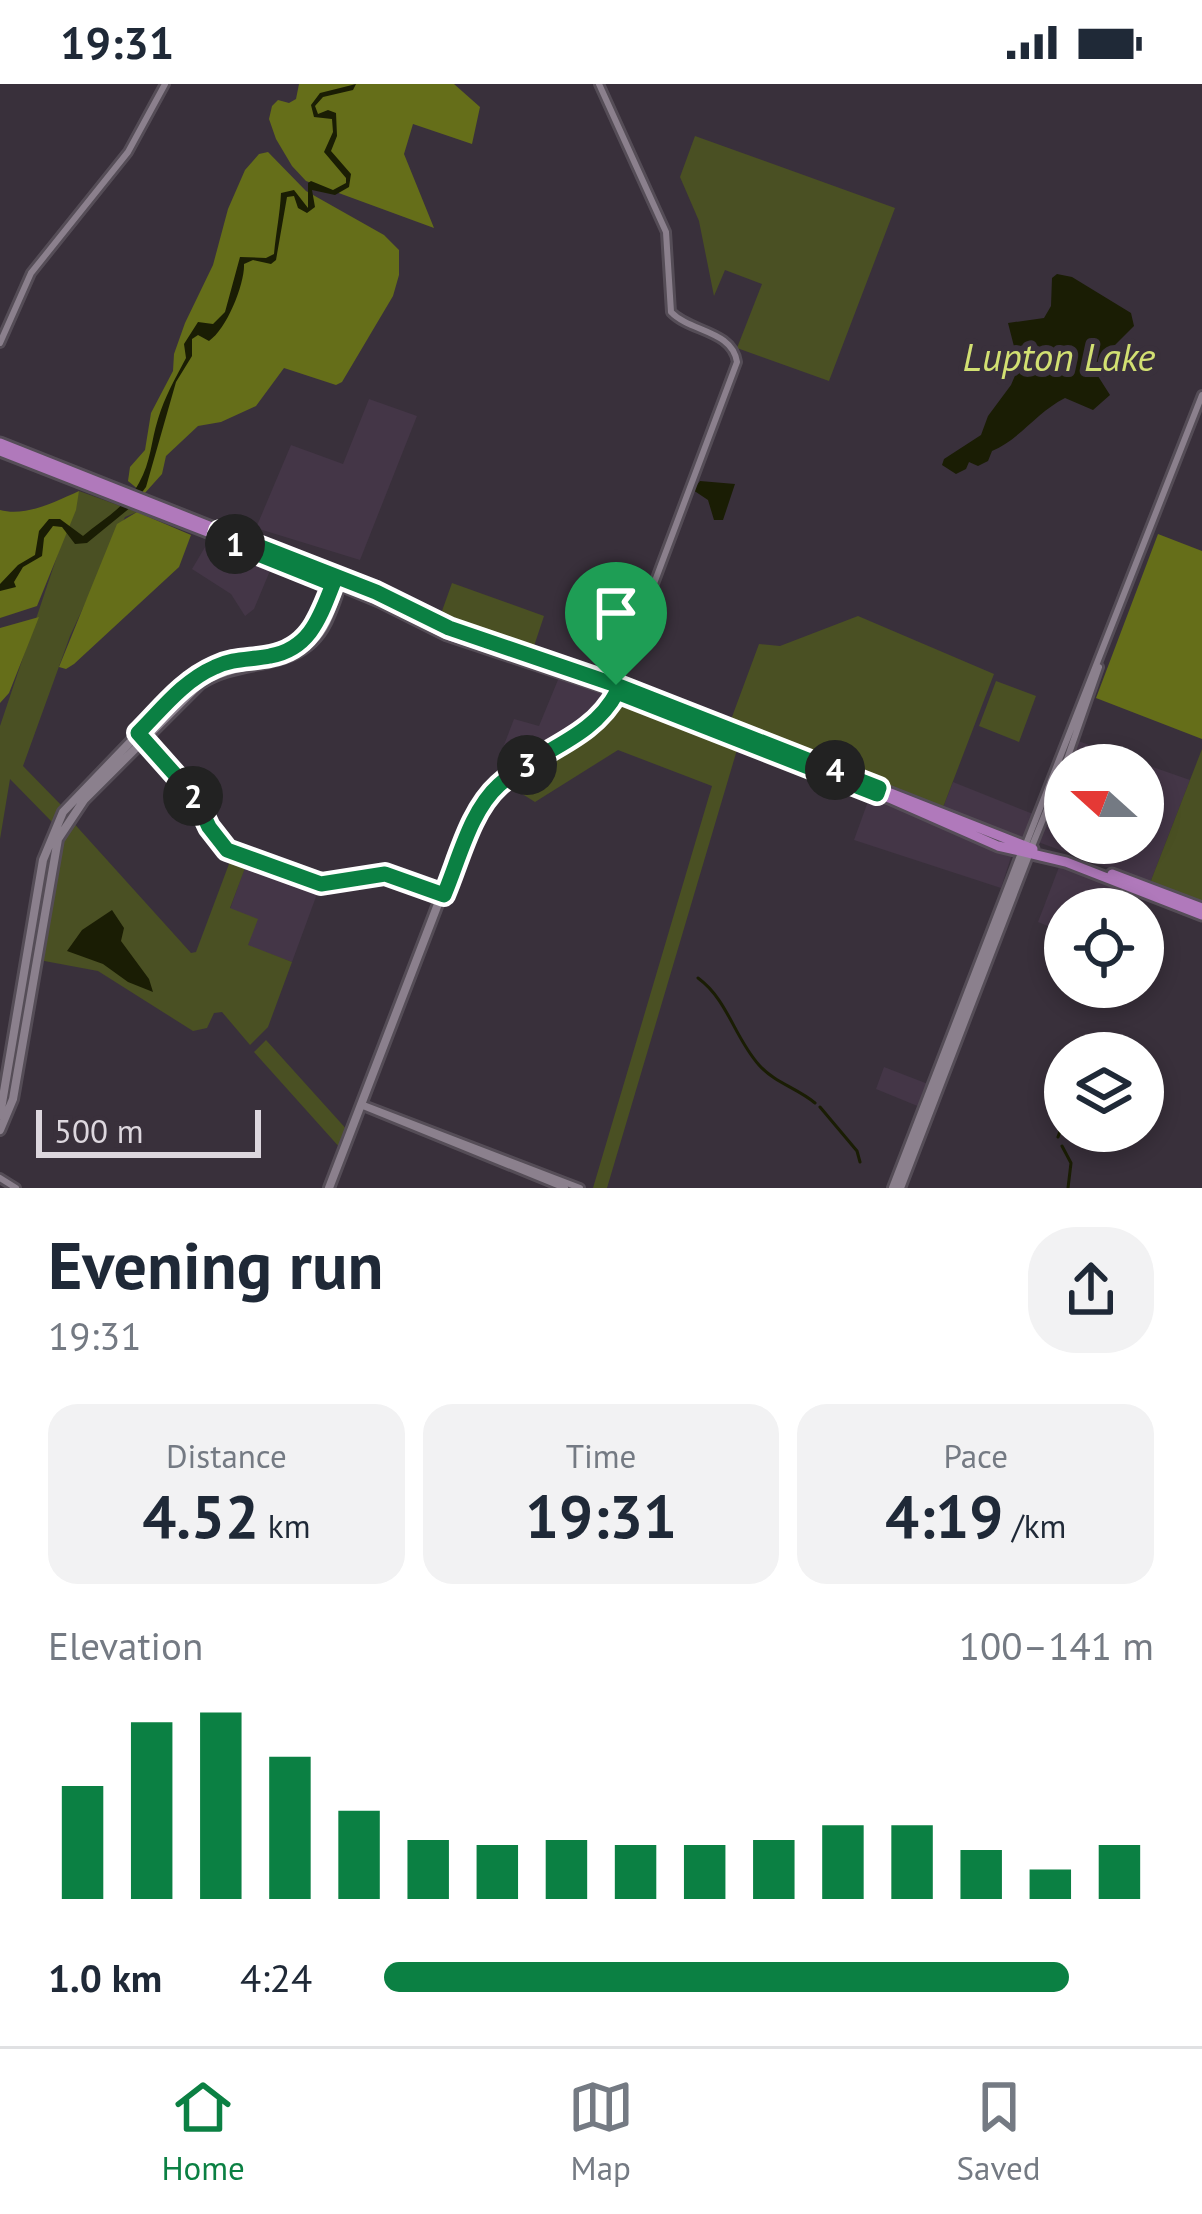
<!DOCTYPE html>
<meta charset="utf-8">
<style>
:root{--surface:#fff;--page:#f2f2f3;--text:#1f2937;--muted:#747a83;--line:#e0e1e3;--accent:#0b8043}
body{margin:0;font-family:"PT Sans",sans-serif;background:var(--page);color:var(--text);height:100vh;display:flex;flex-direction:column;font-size:45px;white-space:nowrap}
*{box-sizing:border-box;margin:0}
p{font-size:39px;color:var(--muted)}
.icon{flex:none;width:66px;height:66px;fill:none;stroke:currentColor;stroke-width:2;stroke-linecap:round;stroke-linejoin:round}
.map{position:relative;height:1104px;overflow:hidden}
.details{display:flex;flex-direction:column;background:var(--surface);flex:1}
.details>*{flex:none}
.needle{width:78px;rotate:291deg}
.buttons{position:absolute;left:1044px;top:660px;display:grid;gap:24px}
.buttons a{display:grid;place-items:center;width:120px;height:120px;border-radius:50%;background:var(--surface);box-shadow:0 6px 18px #0003;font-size:60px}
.scale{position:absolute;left:36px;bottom:30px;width:225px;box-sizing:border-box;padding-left:12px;border:6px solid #ddd7de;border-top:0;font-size:33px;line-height:42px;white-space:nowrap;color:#ddd7de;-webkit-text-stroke:9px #39303b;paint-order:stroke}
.pin{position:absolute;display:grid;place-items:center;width:102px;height:102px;color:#fff;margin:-123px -51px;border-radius:50% 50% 50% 0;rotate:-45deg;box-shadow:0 0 12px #0007}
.pin .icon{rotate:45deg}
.km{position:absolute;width:60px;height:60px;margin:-30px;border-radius:50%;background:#222;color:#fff;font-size:33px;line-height:60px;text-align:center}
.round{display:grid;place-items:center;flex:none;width:126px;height:126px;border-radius:48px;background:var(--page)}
.head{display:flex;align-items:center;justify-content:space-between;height:204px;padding:0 48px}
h1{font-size:66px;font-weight:700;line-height:90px}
.stats{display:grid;grid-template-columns:repeat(3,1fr);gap:18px;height:204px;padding:12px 48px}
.stats div{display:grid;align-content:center;border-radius:30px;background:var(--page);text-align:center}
.stats b{font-size:60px;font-weight:700}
.stats small{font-size:33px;font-weight:400}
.stats p{font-size:33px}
.chart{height:336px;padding:24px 48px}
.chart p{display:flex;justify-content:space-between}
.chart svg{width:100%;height:216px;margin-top:12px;stroke:var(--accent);stroke-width:6}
ul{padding:0 48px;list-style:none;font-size:39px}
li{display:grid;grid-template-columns:192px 144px 1fr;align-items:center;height:90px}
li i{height:30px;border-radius:15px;background:var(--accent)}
.status{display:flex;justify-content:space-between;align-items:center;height:84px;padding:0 60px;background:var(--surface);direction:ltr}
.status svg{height:33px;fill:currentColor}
.tabs{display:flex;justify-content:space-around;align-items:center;height:168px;border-top:3px solid var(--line);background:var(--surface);font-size:33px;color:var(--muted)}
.tabs a{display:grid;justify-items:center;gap:6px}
.tabs .active{color:var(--accent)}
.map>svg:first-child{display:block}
.built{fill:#443647}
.green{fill:#4a5023}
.forest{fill:#656e19}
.water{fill:#1a1d04}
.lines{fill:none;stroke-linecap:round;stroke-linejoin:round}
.stream{stroke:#1a1d04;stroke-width:3}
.tertiary-casing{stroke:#554d57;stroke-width:12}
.secondary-casing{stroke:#554d57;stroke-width:14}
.primary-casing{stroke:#554d57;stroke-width:15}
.tertiary{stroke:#8b808d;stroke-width:6}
.secondary{stroke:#8b808d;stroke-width:8}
.primary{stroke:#b079bb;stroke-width:9}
.route-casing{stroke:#fff;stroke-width:24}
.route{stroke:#0b8043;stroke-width:15}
.labels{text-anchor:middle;stroke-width:12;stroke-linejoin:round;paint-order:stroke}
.water-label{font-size:39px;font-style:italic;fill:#d2e072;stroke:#39303b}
</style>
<div class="status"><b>19:31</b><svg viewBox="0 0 49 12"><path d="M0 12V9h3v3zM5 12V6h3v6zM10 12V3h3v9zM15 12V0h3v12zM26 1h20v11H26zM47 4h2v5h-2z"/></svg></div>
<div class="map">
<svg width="1202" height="1104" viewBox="0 0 1202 1104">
<rect width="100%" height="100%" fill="#39303b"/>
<path class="built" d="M369 315 417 332 360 476 256 444 291 361 343 380Z
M211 453 224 458 223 463 272 482 254 525 245 532 231 510 192 485Z
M560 591 605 608 603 615 578 641 526 671 504 661 514 635 539 642Z
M1078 657 1190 696 1150 799 1038 758 1065 690V759H1143V681H1069Z
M953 698 1033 730 1022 759 942 726Z
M871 709 1012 770 1001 804 854 756Z
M245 783 317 810 292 878 248 862 230 825Z
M1059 783 1116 804 1108 825H1065V849L1038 838Z
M884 983 928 1000 920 1023 876 1005Z"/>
<path class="green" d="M695 52 895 124 829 297 737 264 762 200 725 186 714 212 699 137 680 93Z
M79 407 137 428 125 433 70 552 23 682 62 722 53 739 10 695 0 755V642Z
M452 499 544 532 533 565 467 545 442 527Z
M858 532 994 590 942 726 729 641 759 560 780 562Z
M996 597 1036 612 1019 658 979 642Z
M620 612 739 659 607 1104H593L712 702 618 666 535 718 505 699 598 639Z
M1202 665V820L1150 799Z
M70 735 191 869 196 868 232 772 319 804 317 810 245 784 230 824 258 835 248 861 292 878 268 943 250 961 222 928 214 929 207 944 193 947 98 887 39 876 56 763Z
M266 956 349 1048 341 1065 254 968Z"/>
<path class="forest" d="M299 0H454L480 23 472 60 413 40 404 70 434 144 306 97 292 82 276 55 269 35 272 22 278 16 289 19 296 15Z
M268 68 306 107 384 151 399 166V191L393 212 342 298 336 301 284 284 256 322 221 338 198 342 166 372 162 390 144 410 128 397 130 383 145 366 151 329 173 287 174 270 185 239 213 181 228 125 245 86 259 70Z
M79 407 76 426 37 522 0 534V426C25 433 55 418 79 407Z
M137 428 191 451 179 483 74 580 66 585 59 583 117 440Z
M1158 450 1202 467V655L1096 614Z
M39 533 9 609 0 619V544Z"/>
<path class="water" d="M356 0 353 6 323 13 315 22 318 30 328 26 336 29 337 52 331 67 351 90 349 103 335 111 312 106 315 123 307 129 298 124 294 112 287 113 276 176 271 180 253 176 244 180C245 199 227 245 209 257L198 251 192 255V272L176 298 146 403 131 423 87 459 75 460 62 443 53 442 44 454 42 472 23 483 14 498 16 503 0 507V500L18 481 35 471 39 447 49 435H60L83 452C103 435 126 423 139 399 151 378 151 357 158 335 165 312 175 295 186 274L184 260 198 238 213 240 225 228 240 173 266 174 274 170C276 148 280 130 281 109L294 106 308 124V99L311 97 333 106 346 99V94L324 68 333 48 332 35 314 33 311 21 320 9Z
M1057 190 1072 193 1131 229 1134 242 1110 266 1096 289 1110 311 1093 326 1065 314C1037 328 1019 356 992 367L988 377 978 382 969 378 966 385 956 390 942 381 944 375 981 351 988 332 1011 301 1019 282 1008 239 1044 234 1051 222 1052 194Z
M700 397 735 400 723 436H714L708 416 693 406Z
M112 826 124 844 121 857 149 895 153 908 128 898 103 880 67 867 82 846Z"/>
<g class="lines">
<path class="stream" d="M698 894C728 916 734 953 759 981 775 999 797 1004 815 1019
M820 1023 857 1067 860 1078
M1058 1053 1065 1033
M1062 1062 1071 1079 1068 1104"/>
<g class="tertiary-casing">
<path id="tertiary" d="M599 0 666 148 671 228C690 248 732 246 737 278L616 601
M0 259 31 189 128 68 165 0
M138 649 195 713 209 743 228 766 321 800 385 790 441 810
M1065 681 1099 583
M1026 760 1202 311
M1030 767 1065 681
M361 1020 580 1104
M363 1022 565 1104
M0 1094 16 1104"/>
</g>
<g class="secondary-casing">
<path id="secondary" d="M541 673 584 646
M0 1031 43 776 63 728 187 599 223 579 273 572 304 556 318 537 337 495
M0 1046 13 1015 58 755 84 716 200 600C245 570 305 592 329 532 334 519 340 508 338 496
M329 1104 476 721C510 669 586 662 613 606
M893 1104 1022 769
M900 1104 1028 771"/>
</g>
<g class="primary-casing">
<path id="primary" d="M0 359 285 472
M0 367 297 483 379 517 447 551 607 604 889 714 998 762 1066 778 1202 831
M306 480 395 516 449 544 564 582
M608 598 1033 765
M1112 790 1202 824"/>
</g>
<use href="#tertiary" class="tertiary"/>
<use href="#secondary" class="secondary"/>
<use href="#primary" class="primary"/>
</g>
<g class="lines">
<g class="route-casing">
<path id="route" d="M220 447 376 508 449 544 616 601 879 704 877 710 617 608C592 656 537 666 499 701 470 727 459 776 444 811L385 790 321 800 227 766 209 743 195 713 138 649C162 625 183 597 215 583 233 574 251 576 270 572 310 565 320 533 333 500L218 454Z"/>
</g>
<use href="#route" class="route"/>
</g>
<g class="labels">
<g class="water-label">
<text x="1059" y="287">Lupton Lake</text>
</g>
</g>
</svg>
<div class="buttons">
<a><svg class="needle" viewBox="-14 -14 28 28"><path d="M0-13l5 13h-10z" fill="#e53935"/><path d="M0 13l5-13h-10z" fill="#747a83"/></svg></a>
<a><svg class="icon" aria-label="locate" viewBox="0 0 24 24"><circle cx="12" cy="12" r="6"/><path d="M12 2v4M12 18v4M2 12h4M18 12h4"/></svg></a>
<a><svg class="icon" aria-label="layers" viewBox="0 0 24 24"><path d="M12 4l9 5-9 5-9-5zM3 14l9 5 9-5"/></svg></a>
</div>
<div class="scale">500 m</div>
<div class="pin" style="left:616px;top:601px;background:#1e9e55"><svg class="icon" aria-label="arrive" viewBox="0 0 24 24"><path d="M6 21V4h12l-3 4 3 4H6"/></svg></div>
<b class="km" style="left:235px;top:460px">1</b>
<b class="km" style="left:193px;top:712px">2</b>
<b class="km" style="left:527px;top:681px">3</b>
<b class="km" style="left:835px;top:686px">4</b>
</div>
<section class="details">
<div class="head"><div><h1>Evening run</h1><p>19:31</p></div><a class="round"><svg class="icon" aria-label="share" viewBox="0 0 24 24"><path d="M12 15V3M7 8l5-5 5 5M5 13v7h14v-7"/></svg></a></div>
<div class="stats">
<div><p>Distance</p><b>4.52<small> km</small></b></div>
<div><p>Time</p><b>19:31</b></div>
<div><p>Pace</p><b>4:19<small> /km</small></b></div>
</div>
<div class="chart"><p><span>Elevation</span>100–141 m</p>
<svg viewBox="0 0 160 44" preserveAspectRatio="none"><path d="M5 44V21M15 44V8M25 44V6M35 44V15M45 44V26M55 44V32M65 44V33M75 44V32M85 44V33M95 44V33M105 44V32M115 44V29M125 44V29M135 44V34M145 44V38M155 44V33"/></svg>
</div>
<ul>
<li><b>1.0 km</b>4:24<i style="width:89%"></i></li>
</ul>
</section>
<nav class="tabs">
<a class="active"><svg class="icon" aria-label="home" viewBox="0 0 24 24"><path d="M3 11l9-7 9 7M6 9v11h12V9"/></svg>Home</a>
<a><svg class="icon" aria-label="map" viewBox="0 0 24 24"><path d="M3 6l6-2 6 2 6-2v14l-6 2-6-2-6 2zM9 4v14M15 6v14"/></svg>Map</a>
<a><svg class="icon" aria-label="saved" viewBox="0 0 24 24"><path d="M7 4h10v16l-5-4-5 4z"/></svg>Saved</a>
</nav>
